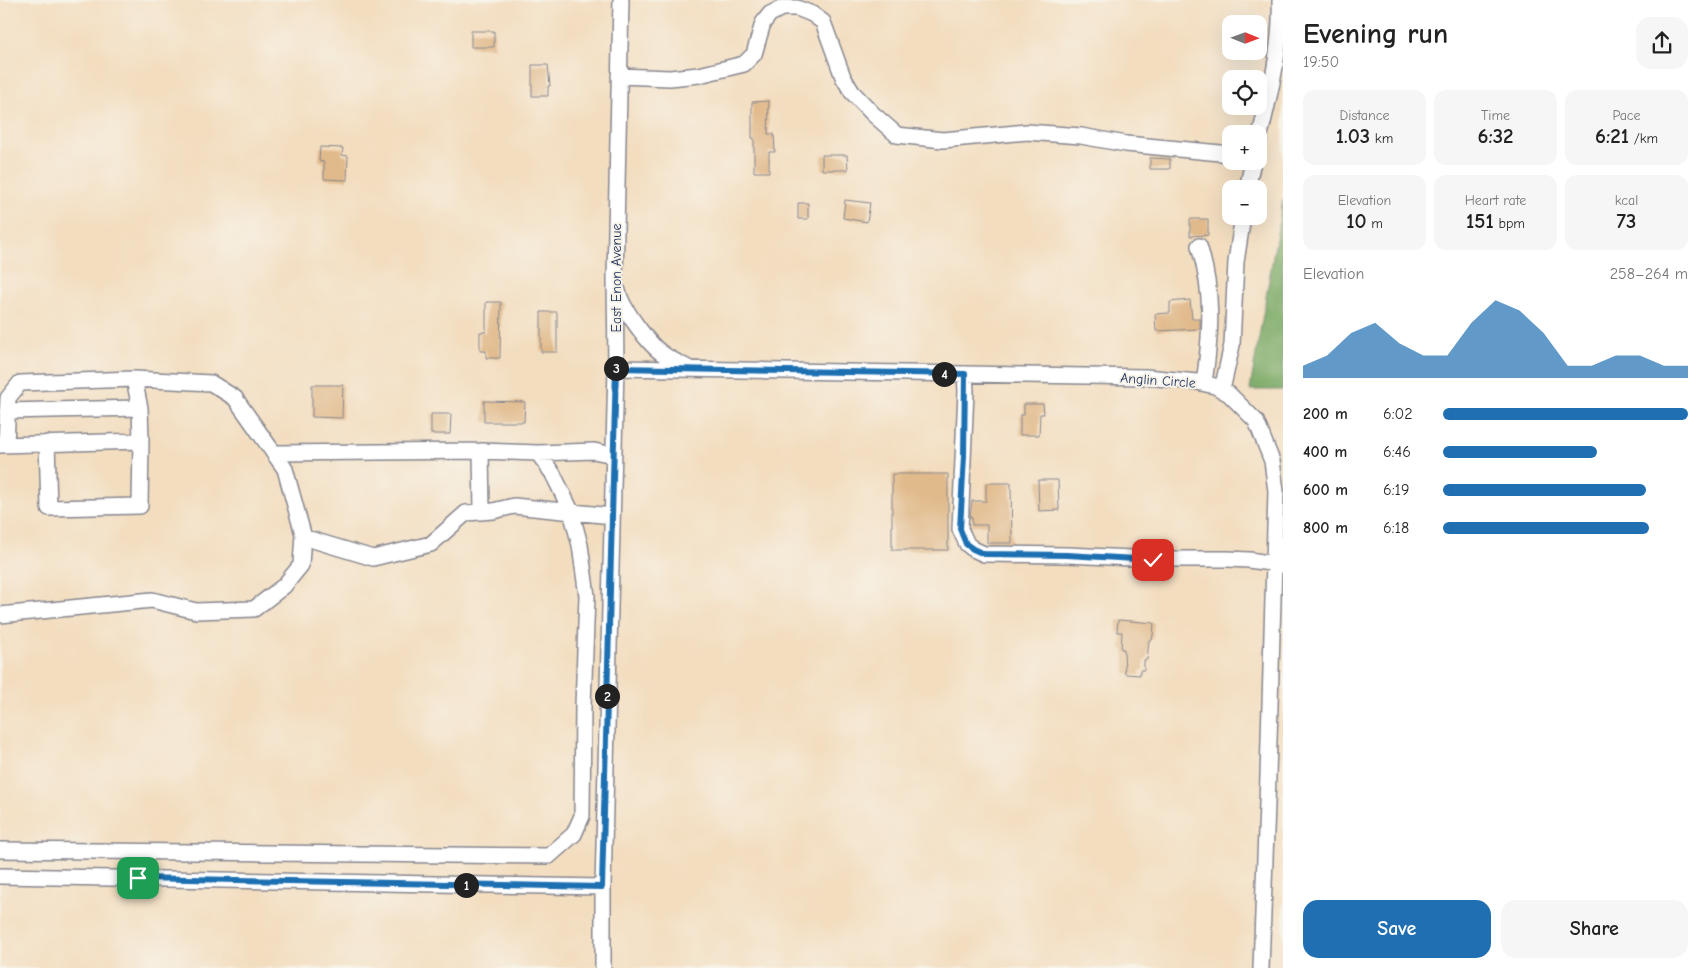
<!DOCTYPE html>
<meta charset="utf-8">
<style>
:root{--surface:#fff;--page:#f6f6f6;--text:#222;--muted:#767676;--accent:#1f6fb2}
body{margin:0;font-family:"Comic Neue",sans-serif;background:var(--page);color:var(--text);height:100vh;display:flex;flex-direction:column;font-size:19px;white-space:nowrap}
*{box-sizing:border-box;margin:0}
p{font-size:16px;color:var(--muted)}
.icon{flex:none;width:28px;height:28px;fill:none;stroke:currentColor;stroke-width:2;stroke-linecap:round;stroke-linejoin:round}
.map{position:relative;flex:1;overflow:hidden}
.sheet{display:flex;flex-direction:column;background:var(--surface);width:425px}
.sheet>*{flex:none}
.needle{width:32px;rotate:91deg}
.buttons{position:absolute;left:1222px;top:15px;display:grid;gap:10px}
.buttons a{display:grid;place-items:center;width:45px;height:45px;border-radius:10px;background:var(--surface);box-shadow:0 5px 20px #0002;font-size:25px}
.pin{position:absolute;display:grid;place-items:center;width:42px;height:42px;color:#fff;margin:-21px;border-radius:10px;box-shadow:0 2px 8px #0006}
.km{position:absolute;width:25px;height:25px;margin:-12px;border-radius:50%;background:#222;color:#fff;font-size:14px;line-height:25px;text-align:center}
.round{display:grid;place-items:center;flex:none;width:52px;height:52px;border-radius:15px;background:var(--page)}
.headline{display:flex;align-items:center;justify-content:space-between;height:85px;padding:0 20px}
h1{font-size:28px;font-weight:700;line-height:38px}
.metrics{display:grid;grid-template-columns:repeat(3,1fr);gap:8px;height:85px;padding:5px 20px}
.metrics div{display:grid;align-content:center;border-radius:12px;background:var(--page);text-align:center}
.metrics b{font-size:21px;font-weight:700}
.metrics small{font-size:14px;font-weight:400}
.metrics p{font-size:14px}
.chart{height:140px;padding:10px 20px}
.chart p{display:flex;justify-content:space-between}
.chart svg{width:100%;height:90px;margin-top:5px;fill:var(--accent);opacity:.7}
.primary-button{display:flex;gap:10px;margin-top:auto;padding:10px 20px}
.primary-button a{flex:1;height:58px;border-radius:15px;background:var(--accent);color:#fff;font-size:20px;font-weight:700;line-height:58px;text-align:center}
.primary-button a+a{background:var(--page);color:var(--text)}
ul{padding:0 20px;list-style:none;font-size:16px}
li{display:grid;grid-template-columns:80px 60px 1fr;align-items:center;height:38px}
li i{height:12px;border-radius:6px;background:var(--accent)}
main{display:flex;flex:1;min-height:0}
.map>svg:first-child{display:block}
.forest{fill:#78a862;stroke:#4a6c60}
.building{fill:#e1ba8b}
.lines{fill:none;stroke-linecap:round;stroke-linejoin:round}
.minor-casing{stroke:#87868e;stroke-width:18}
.minor{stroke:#fff;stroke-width:15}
.route-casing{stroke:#fff;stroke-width:10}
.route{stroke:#1f6fb2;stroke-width:6}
.labels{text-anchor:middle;stroke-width:4;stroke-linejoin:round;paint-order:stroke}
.street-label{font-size:14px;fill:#1b2f5e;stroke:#f7f3e8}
</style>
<main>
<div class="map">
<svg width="1283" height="968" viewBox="0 0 1283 968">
<rect width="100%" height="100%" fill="#f7f3e8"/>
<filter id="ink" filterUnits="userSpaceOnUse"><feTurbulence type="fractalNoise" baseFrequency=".02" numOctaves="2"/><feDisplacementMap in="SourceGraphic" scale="10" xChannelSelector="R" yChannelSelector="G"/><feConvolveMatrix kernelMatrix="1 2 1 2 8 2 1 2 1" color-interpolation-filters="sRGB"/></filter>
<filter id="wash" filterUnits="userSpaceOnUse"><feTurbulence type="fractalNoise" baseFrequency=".0096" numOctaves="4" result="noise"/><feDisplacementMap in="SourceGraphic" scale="20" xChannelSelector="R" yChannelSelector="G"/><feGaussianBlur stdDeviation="1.12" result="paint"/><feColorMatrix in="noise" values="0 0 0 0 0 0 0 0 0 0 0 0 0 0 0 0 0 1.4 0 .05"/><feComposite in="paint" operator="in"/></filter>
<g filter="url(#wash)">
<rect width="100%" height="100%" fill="#f3ddbf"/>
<path class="forest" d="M1283 199V390H1250V389Z"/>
<g id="blocks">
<path class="building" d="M471 31H494V47H471Z
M532 65H548L550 86H548V96H532Z
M769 101 768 134H774L775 152H769V172H754V138H752V102Z
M320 147 343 148 342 155 348 156 347 180 324 179V162L319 161Z
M822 155H847L848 170H822Z
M1150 158 1170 159V169H1150Z
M845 200 870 203 867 222 843 218Z
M798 203H808V219H798Z
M1190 219H1208V235L1190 236Z
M1190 300 1192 319H1200V329L1156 331 1155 314 1170 313V302Z
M486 302H501L500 358H486V351H480V332H486Z
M541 312H557V352H541Z
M312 385H343L342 418 312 417Z
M484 401 525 402 524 422H484Z
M1024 404H1043L1044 414H1040L1039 435H1020V415H1024Z
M431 414H451L450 434H431Z
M892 474H948V550H892Z
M1038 480H1058L1059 510 1039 511Z
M986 483H1011L1012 543H987V525H972V517H970L972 501H986Z
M1118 620 1154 623 1153 635 1152 640H1149L1147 660H1144V670H1140V675L1125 674 1124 649H1121L1122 632H1117Z"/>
</g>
</g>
<g filter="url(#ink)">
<use href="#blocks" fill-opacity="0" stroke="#87868e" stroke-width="1"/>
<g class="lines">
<g class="minor-casing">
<path id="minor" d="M619 76 670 78 699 75 744 64 754 54 763 23 770 14 782 8H797L812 14 823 22 843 77 852 92 873 114 897 135 943 140 1027 132 1081 136 1126 144 1231 154
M1259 139C1270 94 1282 47 1280 0
M1247 189 1253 161
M1199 246C1214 294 1211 334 1204 383
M618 291C621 307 649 345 663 354 671 360 681 364 690 369
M616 368 1146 377 1197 382 1215 386 1229 394 1256 421 1272 461 1276 491 1268 776 1261 968
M965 374 966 391 960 529 967 544 973 549 984 554 1067 555 1153 559H1228L1249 560 1283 565
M1222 390 1232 345 1236 262 1243 216
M7 411 140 408
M47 443 49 508 140 506 141 441
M0 445 141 441 140 408 134 379 20 383 8 398 6 445
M275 453 481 451
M482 512 481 451 538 453 594 451 613 455
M303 537 373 558 431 544 466 513 493 511 514 506 612 516
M0 615 152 600 196 611 254 609 284 586 301 565 303 534 285 469 235 398 211 383 134 379
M0 850 549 856 574 834 582 816 583 706 587 596 580 545 571 511 553 474 538 453
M0 876 603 887
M603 968V887L616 368 615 278 621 0"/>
</g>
<use href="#minor" class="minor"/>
</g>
</g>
<g class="lines" filter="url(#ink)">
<g class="route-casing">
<path id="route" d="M138 878 602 887 616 368 965 374 964 456 960 529 966 544 973 549 984 554 1067 555 1153 560"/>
</g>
<use href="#route" class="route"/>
</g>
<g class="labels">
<g class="street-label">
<text transform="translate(616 278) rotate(-90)" y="5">East Enon Avenue</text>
<text transform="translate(1158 380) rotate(4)" y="5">Anglin Circle</text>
</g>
</g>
</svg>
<div class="buttons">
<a><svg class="needle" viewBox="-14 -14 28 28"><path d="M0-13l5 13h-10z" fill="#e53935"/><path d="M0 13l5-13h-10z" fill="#767676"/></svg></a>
<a><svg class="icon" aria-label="locate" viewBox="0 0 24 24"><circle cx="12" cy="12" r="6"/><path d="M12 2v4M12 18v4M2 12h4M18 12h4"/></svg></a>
<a>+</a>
<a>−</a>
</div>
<div class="pin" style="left:138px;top:878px;background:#1e9e55"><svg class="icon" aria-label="arrive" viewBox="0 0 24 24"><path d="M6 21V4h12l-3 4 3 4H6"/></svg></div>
<div class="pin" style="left:1153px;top:560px;background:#d93025"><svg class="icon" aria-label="check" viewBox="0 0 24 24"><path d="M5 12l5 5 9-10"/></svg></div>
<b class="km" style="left:466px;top:885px">1</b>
<b class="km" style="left:607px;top:696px">2</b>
<b class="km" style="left:616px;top:368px">3</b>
<b class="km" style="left:944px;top:374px">4</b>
</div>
<section class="sheet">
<div class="headline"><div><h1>Evening run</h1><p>19:50</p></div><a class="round"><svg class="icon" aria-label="share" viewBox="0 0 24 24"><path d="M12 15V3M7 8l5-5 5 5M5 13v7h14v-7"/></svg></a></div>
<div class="metrics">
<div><p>Distance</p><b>1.03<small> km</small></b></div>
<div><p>Time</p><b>6:32</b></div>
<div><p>Pace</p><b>6:21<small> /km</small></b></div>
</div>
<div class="metrics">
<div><p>Elevation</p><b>10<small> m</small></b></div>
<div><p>Heart rate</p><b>151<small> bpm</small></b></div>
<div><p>kcal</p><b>73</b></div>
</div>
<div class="chart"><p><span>Elevation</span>258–264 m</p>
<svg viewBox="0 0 160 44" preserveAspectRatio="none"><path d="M0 44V38L10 33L20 22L30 17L40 27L50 33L60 33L70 17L80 6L90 11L100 22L110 38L120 38L130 33L140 33L150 38L160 38V44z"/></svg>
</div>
<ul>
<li><b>200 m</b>6:02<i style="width:100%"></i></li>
<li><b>400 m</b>6:46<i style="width:63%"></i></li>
<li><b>600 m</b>6:19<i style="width:83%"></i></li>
<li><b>800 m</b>6:18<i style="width:84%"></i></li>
</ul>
<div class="primary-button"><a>Save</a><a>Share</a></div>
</section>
</main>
